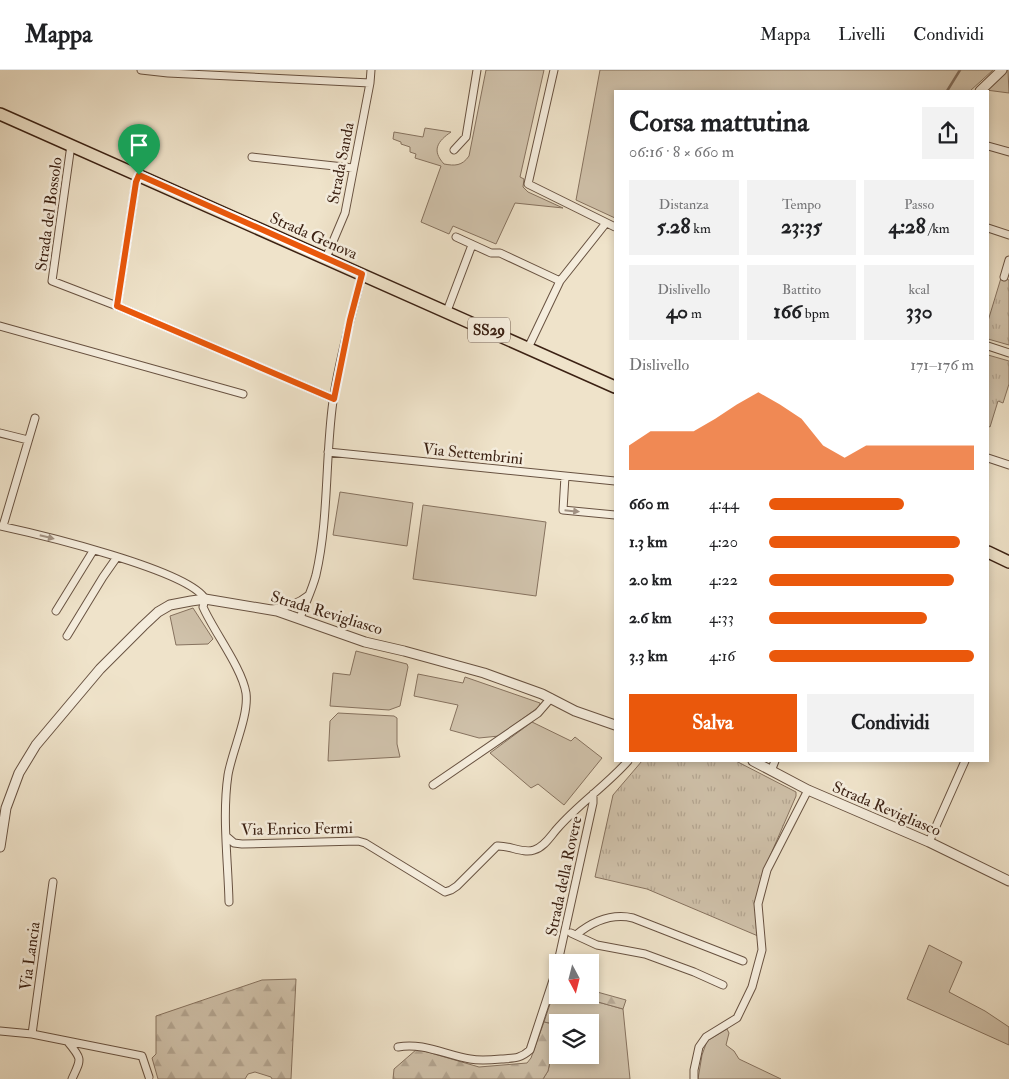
<!DOCTYPE html>
<html lang="it">
<meta charset="utf-8">
<style>
:root{--surface:#fff;--page:#f2f2f2;--text:#202124;--muted:#757577;--line:#e0e0e0;--accent:#ea580c}
body{margin:0;font-family:"IM FELL Double Pica",serif;background:var(--page);color:var(--text);height:100vh;display:flex;flex-direction:column;font-size:19px;white-space:nowrap}
*{box-sizing:border-box;margin:0}
p{font-size:16px;color:var(--muted)}
.icon{flex:none;width:28px;height:28px;fill:none;stroke:currentColor;stroke-width:2;stroke-linecap:round;stroke-linejoin:round}
.map{position:relative;flex:1;overflow:hidden}
.side{position:absolute;left:614px;top:20px;width:375px;height:672px;display:flex;flex-direction:column;background:var(--surface);border-radius:0px;box-shadow:0 2px 8px #0003}
.side>*{flex:none}
.needle{width:32px;rotate:173deg}
.tools{position:absolute;left:549px;top:884px;display:grid;gap:10px}
.tools a{display:grid;place-items:center;width:50px;height:50px;border-radius:0px;background:var(--surface);box-shadow:0 2px 8px #0003;font-size:25px}
.pin{position:absolute;display:grid;place-items:center;width:42px;height:42px;color:#fff;margin:-51px -21px;border-radius:50% 50% 50% 0;rotate:-45deg;box-shadow:0 0 5px #0007}
.pin .icon{rotate:45deg}
.round{display:grid;place-items:center;flex:none;width:52px;height:52px;border-radius:0px;background:var(--page)}
.headline{display:flex;align-items:center;justify-content:space-between;height:85px;padding:0 15px}
h1{font-size:28px;font-weight:700;line-height:38px}
.metrics{display:grid;grid-template-columns:repeat(3,1fr);gap:8px;height:85px;padding:5px 15px}
.metrics div{display:grid;align-content:center;border-radius:0px;background:var(--page);text-align:center}
.metrics b{font-size:21px;font-weight:700}
.metrics small{font-size:14px;font-weight:400}
.metrics p{font-size:14px}
.chart{height:140px;padding:10px 15px}
.chart p{display:flex;justify-content:space-between}
.chart svg{width:100%;height:90px;margin-top:5px;fill:var(--accent);opacity:.7}
.primary-button{display:flex;gap:10px;margin-top:auto;padding:10px 15px}
.primary-button a{flex:1;height:58px;border-radius:0px;background:var(--accent);color:#fff;font-size:20px;font-weight:700;line-height:58px;text-align:center}
.primary-button a+a{background:var(--page);color:var(--text)}
ul{padding:0 15px;list-style:none;font-size:16px}
li{display:grid;grid-template-columns:80px 60px 1fr;align-items:center;height:38px}
li i{height:12px;border-radius:6px;background:var(--accent)}
header{display:flex;align-items:center;gap:30px;box-sizing:border-box;height:70px;padding:0 25px;background:var(--surface);border-bottom:1px solid var(--line)}
header strong{font-size:24px}
nav{display:flex;gap:28px;margin-inline-start:auto;font-size:18px}
.map>svg:first-child{display:block}
.green{fill:#d0c2ab;stroke:#86725f}
.forest{fill:url(#forest-firs);stroke:#86725f}
.park{fill:url(#park-tufts);stroke:#86725f}
.lines{fill:none;stroke-linecap:round;stroke-linejoin:round}
.stream{stroke:#826e5c;stroke-width:2.5}
.minor-casing{stroke:#685241;stroke-width:9}
.tertiary-casing{stroke:#685241;stroke-width:11}
.primary-casing{stroke:#3b2113;stroke-width:14}
.minor{stroke:#f5eddd;stroke-width:7}
.tertiary{stroke:#f5eddd;stroke-width:9}
.primary{stroke:#efe3ca;stroke-width:11}
.oneway{fill:#a19182}
.route-casing{stroke:#fff;stroke-width:10}
.route{stroke:#ea580c;stroke-width:6}
.labels{text-anchor:middle;stroke-width:5;stroke-linejoin:round;paint-order:stroke}
.shield{fill:#f5eddd;stroke:#735e50;stroke-width:1}
.shield-label{font-size:15px;font-weight:bold;fill:#3b2113}
.street-label{font-size:16px;fill:#3b2113;stroke:#f5eddd}
</style>
<header>
<strong>Mappa</strong>
<nav><a>Mappa</a><a>Livelli</a><a>Condividi</a></nav>
</header>
<div class="map">
<svg width="1009" height="1009" viewBox="0 0 1009 1009">
<defs>
<pattern id="forest-firs" width="22" height="20" patternUnits="userSpaceOnUse" patternTransform="scale(1.25)"><rect width="22" height="20" fill="#d0c2ab"/><path d="M5 1l3.5 6h-7zM16 11l3.5 6h-7z" fill="#b4a692"/></pattern>
<pattern id="park-tufts" width="24" height="20" patternUnits="userSpaceOnUse" patternTransform="scale(1.25)"><rect width="24" height="20" fill="#d0c2ab"/><path d="M3 7l-1-3M5 7V3M7 7l1-3M15 17l-1-3M17 17v-4M19 17l1-3" fill="none" stroke="#b4a692"/></pattern>
</defs>
<rect width="100%" height="100%" fill="#efe3ca"/>
<filter id="stains"><feTurbulence type="fractalNoise" baseFrequency=".004" numOctaves="4"/><feColorMatrix values="0 0 0 0 .2 0 0 0 0 .09 0 0 0 0 .02 0 0 0 .5 -.17"/></filter>
<radialGradient id="worn" r=".72"><stop offset=".6" stop-color="#630" stop-opacity="0"/><stop offset="1" stop-color="#630" stop-opacity=".3"/></radialGradient>
<path class="green" d="M486 0H544L520 107 524 109 523 117 528 122 563 138 515 133 496 174 453 156 449 164 421 152 441 96 415 88 416 84 410 82V77L401 74V72L393 69 394 62 423 67 425 58 451 62C438 71 431 80 444 94 455 96 462 96 469 86Z
M600 0H993L970 21H615V148L576 130Z
M1008 0 1009 23 986 20Z
M340 422 413 433 407 476 333 465Z
M423 435 546 452 536 526 413 509Z
M193 538 213 569 208 574 176 575 170 546Z
M356 581 407 594 408 597 400 636 389 640 330 636 333 603 350 605Z
M418 604 463 613 465 607 540 633V636L499 666 479 668 450 660 458 635 414 626Z
M338 643 394 646 397 648V674L400 687 328 691 330 651Z
M532 652 571 671 575 667 602 688 564 735 538 714 531 718 490 683Z
M929 875 962 892 949 922 985 941 1009 957V975L907 929Z
M557 913 558 925H573L623 939 630 1009H543L548 1001 557 958 558 985H590V952H558L557 955 544 952Z
M727 959 729 963 726 975 734 981 739 989 781 1009H698L702 985 707 971Z"/>
<path class="forest" d="M296 909 291 1009H272L271 1007 255 1002 248 1004 245 1009H158L152 988 156 984V946L262 910Z
M590 920 626 930 623 939 573 925H590Z
M544 952 557 955V958L548 1001 543 1009H393L394 999 417 979 479 997 527 993 531 988Z"/>
<path class="park" d="M1001 208 1009 210V275L988 269V251Z
M988 285 1009 291V314L1003 333 998 331 990 357 988 356Z
M642 691H736L796 722V726L764 800 758 866 647 819 595 807 613 725Z"/>
<g class="lines">
<path class="stream" d="M947 21 960 0"/>
<g class="minor-casing">
<path id="minor" d="M141 0 168 3 370 13
M554 0 528 114 615 157
M71 75 52 211 117 236 334 329
M988 76 1009 82
M454 80 466 67 477 0
M252 87 353 98
M988 158 1009 165
M456 167 491 183H500L560 211
M326 188 345 143 370 13 371 0
M1004 207 1009 190
M117 236 136 112 139 105
M447 241 472 175
M0 256 243 324
M988 276 1009 283
M528 278 560 211 606 153
M0 363 28 370
M328 382 615 411
M988 388 1009 395
M565 406 563 440 615 445
M0 456C37 464 189 500 205 529L203 537C214 562 242 598 246 623 249 646 232 681 228 705 222 746 228 790 229 832
M3 456 35 348
M273 539C287 537 298 534 309 525
M56 541 93 481
M300 548C305 534 312 520 316 505 329 448 325 388 333 331 339 288 352 246 362 204
M67 566 103 507 117 487
M771 701 775 691
M433 715 538 643 551 628
M227 767 234 773 242 774 358 771 365 773 445 822 451 820 457 816 497 776C509 775 523 784 534 780 544 777 550 767 556 760 578 734 606 716 628 691
M929 772 965 691
M571 863 597 875 645 884 694 902 723 915
M576 865C593 851 611 843 633 848L743 891
M558 892 593 733V724
M0 961 32 964 53 812
M32 964 142 986 149 1007
M68 972C83 990 81 989 72 1009
M398 977C422 972 446 985 470 989 480 991 491 990 501 989 514 988 520 989 530 980L558 895
M694 1009V1000L699 977 706 967 737 948 752 917 762 880 758 834 767 800 808 720"/>
</g>
<g class="tertiary-casing">
<path id="tertiary" d="M980 21 1002 0
M753 691 808 720 929 772 1009 811
M0 777 6 738 19 703 36 675 100 599 143 556 158 542 170 535 191 531 205 529 277 541 365 572 404 581 484 603 542 624 575 641 615 655"/>
</g>
<g class="primary-casing">
<path id="primary" d="M0 44 615 317
M988 482 1009 492"/>
</g>
<use href="#minor" class="minor"/>
<use href="#tertiary" class="tertiary"/>
<use href="#primary" class="primary"/>
</g>
<defs><path id="oneway-solid" d="M-6-.8H1V-3.2L6.5 0L1 3.2V.8H-6Z" transform="scale(1.25)"/></defs>
<g class="oneway">
<use href="#oneway-solid" transform="translate(572 441) rotate(6)"/>
<use href="#oneway-solid" transform="translate(47 467) rotate(14)"/>
</g>
<g class="lines">
<g class="route-casing">
<path id="route" d="M139 105 362 204 350 250 334 329 117 236 136 112Z"/>
</g>
<use href="#route" class="route"/>
</g>
<g class="labels">
<rect class="shield" x="468" y="247.5" width="42" height="25" rx="4"/>
<g class="shield-label">
<text x="489" y="265">SS29</text>
</g>
<g class="street-label">
<text transform="translate(340 93) rotate(-79)" y="6">Strada Sanda</text>
<text transform="translate(48 144) rotate(-82)" y="6">Strada del Bossolo</text>
<text transform="translate(314 165) rotate(24)" y="6">Strada Genova</text>
<text transform="translate(473 383) rotate(6)" y="6">Via Settembrini</text>
<text transform="translate(327 542) rotate(17)" y="6">Strada Revigliasco</text>
<text transform="translate(887 738) rotate(23)" y="6">Strada Revigliasco</text>
<text transform="translate(297 758) rotate(-1)" y="6">Via Enrico Fermi</text>
<text transform="translate(563 806) rotate(-78)" y="6">Strada della Rovere</text>
<text transform="translate(29 886) rotate(-82)" y="6">Via Lancia</text>
</g>
</g>
<rect width="100%" height="100%" filter="url(#stains)"/>
<rect width="100%" height="100%" fill="url(#worn)"/>
</svg>
<div class="tools">
<a><svg class="needle" viewBox="-14 -14 28 28"><path d="M0-13l5 13h-10z" fill="#e53935"/><path d="M0 13l5-13h-10z" fill="#757577"/></svg></a>
<a><svg class="icon" aria-label="layers" viewBox="0 0 24 24"><path d="M12 4l9 5-9 5-9-5zM3 14l9 5 9-5"/></svg></a>
</div>
<div class="pin" style="left:139px;top:105px;background:#1e9e55"><svg class="icon" aria-label="arrive" viewBox="0 0 24 24"><path d="M6 21V4h12l-3 4 3 4H6"/></svg></div>
<section class="side">
<div class="headline"><div><h1>Corsa mattutina</h1><p>06:16 · 8 × 660 m</p></div><a class="round"><svg class="icon" aria-label="share" viewBox="0 0 24 24"><path d="M12 15V3M7 8l5-5 5 5M5 13v7h14v-7"/></svg></a></div>
<div class="metrics">
<div><p>Distanza</p><b>5.28<small> km</small></b></div>
<div><p>Tempo</p><b>23:35</b></div>
<div><p>Passo</p><b>4:28<small> /km</small></b></div>
</div>
<div class="metrics">
<div><p>Dislivello</p><b>40<small> m</small></b></div>
<div><p>Battito</p><b>166<small> bpm</small></b></div>
<div><p>kcal</p><b>330</b></div>
</div>
<div class="chart"><p><span>Dislivello</span>171–176 m</p>
<svg viewBox="0 0 160 44" preserveAspectRatio="none"><path d="M0 44V32L10 25L20 25L30 25L40 19L50 12L60 6L70 12L80 19L90 32L100 38L110 32L120 32L130 32L140 32L150 32L160 32V44z"/></svg>
</div>
<ul>
<li><b>660 m</b>4:44<i style="width:66%"></i></li>
<li><b>1.3 km</b>4:20<i style="width:93%"></i></li>
<li><b>2.0 km</b>4:22<i style="width:90%"></i></li>
<li><b>2.6 km</b>4:33<i style="width:77%"></i></li>
<li><b>3.3 km</b>4:16<i style="width:100%"></i></li>
</ul>
<div class="primary-button"><a>Salva</a><a>Condividi</a></div>
</section>
</div>
